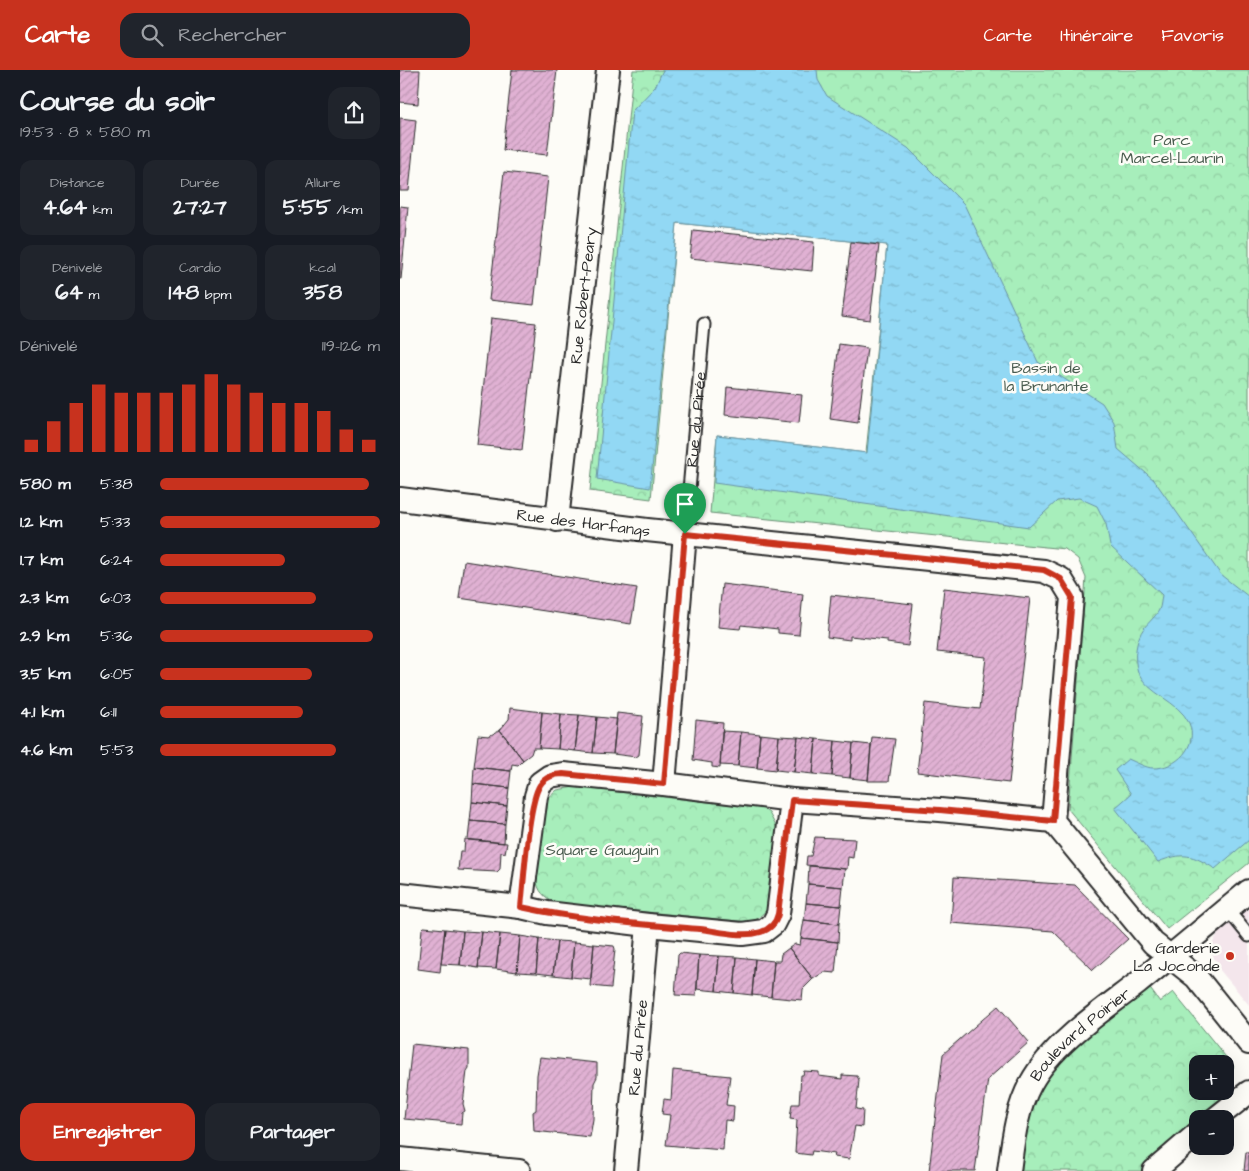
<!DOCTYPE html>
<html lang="fr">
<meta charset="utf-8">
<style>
:root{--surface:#171b24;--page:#20242c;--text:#f1f3f6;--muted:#9ea1a6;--accent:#c8321e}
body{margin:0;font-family:"Architects Daughter",sans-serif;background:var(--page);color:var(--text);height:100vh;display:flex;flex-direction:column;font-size:19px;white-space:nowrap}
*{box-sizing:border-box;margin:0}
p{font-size:16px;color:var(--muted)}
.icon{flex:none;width:28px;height:28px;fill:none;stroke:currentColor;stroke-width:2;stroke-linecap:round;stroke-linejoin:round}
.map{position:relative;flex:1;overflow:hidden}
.panel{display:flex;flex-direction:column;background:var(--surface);width:400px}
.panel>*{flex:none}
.fabs{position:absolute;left:789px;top:985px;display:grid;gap:10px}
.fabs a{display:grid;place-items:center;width:45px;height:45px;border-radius:10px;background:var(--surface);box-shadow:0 5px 20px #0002;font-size:25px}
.pin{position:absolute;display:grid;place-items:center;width:42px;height:42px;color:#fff;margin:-51px -21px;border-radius:50% 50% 50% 0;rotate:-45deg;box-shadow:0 0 5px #0007}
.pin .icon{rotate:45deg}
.round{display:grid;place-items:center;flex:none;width:52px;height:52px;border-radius:15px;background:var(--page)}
.summary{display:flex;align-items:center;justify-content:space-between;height:85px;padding:0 20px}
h1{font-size:28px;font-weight:800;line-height:38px}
.stats{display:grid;grid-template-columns:repeat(3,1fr);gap:8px;height:85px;padding:5px 20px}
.stats div{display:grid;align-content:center;border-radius:12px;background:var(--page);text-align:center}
.stats b{font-size:21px;font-weight:800}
.stats small{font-size:14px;font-weight:400}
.stats p{font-size:14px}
.chart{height:140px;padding:10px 20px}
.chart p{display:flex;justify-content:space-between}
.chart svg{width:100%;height:90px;margin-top:5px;stroke:var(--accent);stroke-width:6}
.cta{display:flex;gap:10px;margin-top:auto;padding:10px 20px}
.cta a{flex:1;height:58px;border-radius:15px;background:var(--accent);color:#fff;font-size:20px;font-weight:800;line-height:58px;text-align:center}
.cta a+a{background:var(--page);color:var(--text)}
ul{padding:0 20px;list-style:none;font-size:16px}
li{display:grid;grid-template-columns:80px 60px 1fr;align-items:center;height:38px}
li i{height:12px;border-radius:6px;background:var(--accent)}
header{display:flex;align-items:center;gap:30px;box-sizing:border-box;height:70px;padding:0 25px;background:var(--accent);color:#fff}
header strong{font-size:24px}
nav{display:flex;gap:28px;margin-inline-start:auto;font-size:18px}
.search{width:350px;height:45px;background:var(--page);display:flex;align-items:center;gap:12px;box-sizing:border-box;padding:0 18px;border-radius:15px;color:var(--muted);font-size:19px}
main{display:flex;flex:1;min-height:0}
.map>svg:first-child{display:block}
.built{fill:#f4e6ec}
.forest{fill:url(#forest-crowns);stroke:#698c73}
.water{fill:url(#water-ripples);stroke:#6993a4}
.building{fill:url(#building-hatch);stroke:#2b2b2b}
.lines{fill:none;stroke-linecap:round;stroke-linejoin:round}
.lane-casing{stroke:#2b2b2b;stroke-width:15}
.street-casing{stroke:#2b2b2b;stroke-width:26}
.lane{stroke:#fdfcf7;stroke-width:11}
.street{stroke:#fdfcf7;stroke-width:22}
.route-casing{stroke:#fff;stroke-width:10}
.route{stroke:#c8321e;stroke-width:6}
.poi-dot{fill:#c8321e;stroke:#fdfcf7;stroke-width:2}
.labels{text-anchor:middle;stroke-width:5;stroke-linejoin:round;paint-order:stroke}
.park-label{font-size:16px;fill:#4a5c4f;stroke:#fdfcf7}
.street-label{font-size:16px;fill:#2b2b2b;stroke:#fdfcf7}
.poi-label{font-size:16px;fill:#2b2b2b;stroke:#fdfcf7;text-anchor:end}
</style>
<header>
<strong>Carte</strong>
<div class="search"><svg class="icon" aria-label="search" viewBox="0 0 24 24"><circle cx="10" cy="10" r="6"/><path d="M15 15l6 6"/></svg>Rechercher</div>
<nav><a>Carte</a><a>Itinéraire</a><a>Favoris</a></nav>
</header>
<main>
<section class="panel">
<div class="summary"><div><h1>Course du soir</h1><p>19:53 · 8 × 580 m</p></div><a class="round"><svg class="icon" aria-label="share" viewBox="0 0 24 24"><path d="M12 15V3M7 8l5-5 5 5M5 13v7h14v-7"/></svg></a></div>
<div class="stats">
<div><p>Distance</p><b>4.64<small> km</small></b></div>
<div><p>Durée</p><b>27:27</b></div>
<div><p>Allure</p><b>5:55<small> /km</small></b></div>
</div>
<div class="stats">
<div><p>Dénivelé</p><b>64<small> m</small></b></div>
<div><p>Cardio</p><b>148<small> bpm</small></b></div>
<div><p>kcal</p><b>358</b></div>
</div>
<div class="chart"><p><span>Dénivelé</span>119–126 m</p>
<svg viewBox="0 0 160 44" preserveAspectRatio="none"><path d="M5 44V38M15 44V29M25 44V20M35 44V11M45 44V15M55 44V15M65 44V15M75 44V11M85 44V6M95 44V11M105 44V15M115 44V20M125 44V20M135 44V24M145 44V33M155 44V38"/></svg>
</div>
<ul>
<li><b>580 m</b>5:38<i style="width:95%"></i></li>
<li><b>1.2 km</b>5:33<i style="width:100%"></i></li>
<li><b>1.7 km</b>6:24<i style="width:57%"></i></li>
<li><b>2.3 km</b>6:03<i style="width:71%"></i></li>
<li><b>2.9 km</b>5:36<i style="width:97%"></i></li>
<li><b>3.5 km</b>6:05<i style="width:69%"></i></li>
<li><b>4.1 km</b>6:11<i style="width:65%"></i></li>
<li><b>4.6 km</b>5:53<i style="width:80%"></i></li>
</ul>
<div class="cta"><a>Enregistrer</a><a>Partager</a></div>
</section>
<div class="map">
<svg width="849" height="1101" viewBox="0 0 849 1101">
<defs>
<pattern id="forest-crowns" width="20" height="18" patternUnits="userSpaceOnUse" patternTransform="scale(1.25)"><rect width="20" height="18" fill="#a7eebb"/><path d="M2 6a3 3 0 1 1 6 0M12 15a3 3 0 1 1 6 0" fill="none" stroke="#90cca1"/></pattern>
<pattern id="water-ripples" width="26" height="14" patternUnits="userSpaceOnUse" patternTransform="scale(1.25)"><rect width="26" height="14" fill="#92d8f4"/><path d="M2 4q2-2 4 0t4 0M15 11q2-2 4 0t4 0" fill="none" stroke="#7ebad1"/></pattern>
<pattern id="building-hatch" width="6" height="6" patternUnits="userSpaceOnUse" patternTransform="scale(1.25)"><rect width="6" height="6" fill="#e0b1d3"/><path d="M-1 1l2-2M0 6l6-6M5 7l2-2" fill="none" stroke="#c098b5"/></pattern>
</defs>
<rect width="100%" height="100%" fill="#fdfcf7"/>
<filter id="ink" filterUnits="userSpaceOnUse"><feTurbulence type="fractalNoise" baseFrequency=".02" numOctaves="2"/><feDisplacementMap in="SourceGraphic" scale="10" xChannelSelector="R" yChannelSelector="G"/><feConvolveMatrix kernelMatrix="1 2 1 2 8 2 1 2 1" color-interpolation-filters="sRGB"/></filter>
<g filter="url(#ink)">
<path class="built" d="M849 833V935L819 899 811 882 812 874 819 862 817 859Z"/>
<path class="forest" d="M233 0H849V793L767 859 668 739 686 508 678 489 665 479 310 443 317 365 466 383 487 175 277 153 251 429 190 421Z
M174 717 362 738 369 743 377 758 368 839 357 849 348 852 156 833C144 827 138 822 136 808L146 730 157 720Z
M748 916 760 932 773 922 834 997 825 1004V994H798V1021H825V1010L834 1021 801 1049H798L797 1052 742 1101H618L623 1060 641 1013 676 975Z"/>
<path class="water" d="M263 0H417L418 10 427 26 508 78 564 134 638 292 702 333 714 352 718 379 754 410 821 505 849 527V770L815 799C792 784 783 782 758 792L715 738 731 724 715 700 728 689C736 692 746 698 753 698 776 699 799 676 789 653 778 630 748 625 738 602 733 588 736 569 744 558 749 552 756 546 759 540 761 536 761 530 762 525L710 476 706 454 697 436 679 428 657 431 629 457 314 413 317 365 467 383 487 175 277 153 250 418 197 409 232 41 255 17Z"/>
<path class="building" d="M0 0H20L18 34 0 32Z
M112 0H157L147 85 103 80Z
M0 48 16 50 9 121H0Z
M104 102 148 107 134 235 89 230Z
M0 136 8 137 1 209H0Z
M293 160 414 172 412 201 290 188Z
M451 172 479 175 470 250 442 246Z
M91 248 136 253 122 380 77 375Z
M439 274 467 278 458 353 430 349Z
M327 317 402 325 399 353 325 345Z
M64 491 237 518 231 554 59 528Z
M322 514 403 524 399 565 378 563V559L341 555 340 559 318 557Z
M544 518 630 528 609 713 517 702 525 633 580 639 586 587 537 582Z
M431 525 513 534 508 576 487 573V570L450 566V570L427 567Z
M110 638 142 642 139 678H133L131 684 123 690 100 660 109 649Z
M142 642 161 644 158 679 139 678Z
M217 643 243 646 239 685 236 687 213 684Z
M161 644 179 645 175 681 158 679Z
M179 645 197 647 193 683 175 681Z
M197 647 217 649 213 684 193 683Z
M296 650 323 653 320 698 312 697V693L293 690Z
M100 660 123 690 118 695 112 694 111 701 74 697 78 665 89 666Z
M322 661 341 662 338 696 320 695Z
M341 662 360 664 357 698 338 696Z
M360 664 379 666 376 700 357 698Z
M379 666 398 667 394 702 376 700Z
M398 667 416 669 413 704 394 702Z
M472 667 495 669 489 711H468Z
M416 669 435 671 432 706 413 704Z
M435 671 453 673 450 708 432 706Z
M453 673 471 675 468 710 450 708Z
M74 697 111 701 109 718 73 714Z
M73 714 109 718 107 736 72 732Z
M72 732 107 736 105 754 70 751Z
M70 751 105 754 104 773 68 770Z
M415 767 455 769 453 788 448 787 447 799 406 795 407 786H411Z
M65 769 107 773 105 783 101 782 100 799 97 802 58 800 60 781H64Z
M409 796 445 799 443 817 408 814Z
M554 807 675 815 728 869 693 900 653 861 551 853Z
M408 814 443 817 441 836 406 833Z
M406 833 441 836 439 854 404 850Z
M404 850 439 854 438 872 401 868Z
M24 857 45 859 40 902 18 899 22 859Z
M45 859 63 861 60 895 41 894Z
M63 861 82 862 78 898 60 895Z
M82 862 100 864 96 899 78 898Z
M100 864 120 866 117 902 96 899Z
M120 866 139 869 136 903 117 902Z
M401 868 438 872 435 903 424 902 413 909 389 878 395 874 400 875Z
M139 869 157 871 153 905 136 903Z
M157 871 174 872 171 907 153 905Z
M174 872 194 874 191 909 171 907Z
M194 874 214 876 215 879 211 918 190 916Z
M389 878 413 909 403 919 402 930 371 927 374 891H380L381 884Z
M280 883 299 885 296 926 275 925 278 885Z
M299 885 319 886 316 921 297 919Z
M319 886 337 887 334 923 316 921Z
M337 887 355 889 352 925 334 923Z
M355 889 374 891 371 927 352 925Z
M598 936 629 972 588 1009 575 1101H529L543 984Z
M12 974 69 980V998L67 1001 63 1034 65 1041 62 1043 61 1054 4 1049Z
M140 987 197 993V1007L194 1013 193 1049 190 1067 134 1061 133 1042 136 1040 137 1005Z
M273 1000 330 1006 326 1035 334 1036 333 1051 325 1050 323 1080 266 1075 270 1045 262 1044 264 1029 271 1030Z
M404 1001 419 1002V1006L442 1009V1005L457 1006 459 1010 456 1039 463 1040 462 1057 455 1056 449 1089 434 1087 435 1084 412 1081 411 1085 395 1083 397 1050 390 1049 391 1041 392 1034H399L401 1005H403Z
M846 1082H849V1101H844Z"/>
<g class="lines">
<g class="lane-casing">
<g id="lane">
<path id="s1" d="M285 464 304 254"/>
<path d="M827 839 849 866"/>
</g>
</g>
<g class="street-casing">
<g id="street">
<path id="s2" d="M0 429 247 460 644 501 661 509 672 527 653 751 753 873 796 907 849 973"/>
<path id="s3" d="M157 450 208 0"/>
<path d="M264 714 285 464"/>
<path d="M0 824 121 837 147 843 248 855 342 864 364 861 373 854 378 844 392 730"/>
<path d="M121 837 136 726 140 713 150 706 163 704 264 714 392 730 540 740 653 751"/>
<path d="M815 1049 849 1022"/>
<path d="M0 1089 119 1101"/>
<path id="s4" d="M226 1101 248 855"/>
<path id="s5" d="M609 1101C613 1071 616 1040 631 1013 652 974 703 940 738 913 775 883 812 852 849 821"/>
<path d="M754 1101 798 1063"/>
</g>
</g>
<use href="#lane" class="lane"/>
<use href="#street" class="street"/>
</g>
</g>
<g class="lines" filter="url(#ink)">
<g class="route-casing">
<path id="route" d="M285 464 644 500 661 509 672 527 653 751 540 740 392 730 378 844C376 853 370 859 361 862 342 868 318 861 300 859 240 854 179 850 121 837 124 812 128 733 140 715 145 707 155 704 163 704L264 714Z"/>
</g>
<use href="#route" class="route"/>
</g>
<circle class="poi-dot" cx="830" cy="886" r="5"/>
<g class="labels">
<g class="park-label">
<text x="772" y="75">Parc<tspan x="772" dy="18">Marcel-Laurin</tspan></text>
<text x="646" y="303">Bassin de<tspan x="646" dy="18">la Brunante</tspan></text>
<text x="202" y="785">Square Gauguin</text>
</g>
<g class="street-label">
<text dy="6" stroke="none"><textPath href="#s3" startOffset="226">Rue Robert-Peary</textPath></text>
<text dy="6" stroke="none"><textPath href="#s1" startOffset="115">Rue du Pirée</textPath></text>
<text dy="6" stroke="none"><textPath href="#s2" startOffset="185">Rue des Harfangs</textPath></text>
<text dy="6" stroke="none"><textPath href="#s5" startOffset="161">Boulevard Poirier</textPath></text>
<text dy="6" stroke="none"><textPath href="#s4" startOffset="124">Rue du Pirée</textPath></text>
</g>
<g class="poi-label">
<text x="820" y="883">Garderie<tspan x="820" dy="18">La Joconde</tspan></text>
</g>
</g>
</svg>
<div class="fabs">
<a>+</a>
<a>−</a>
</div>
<div class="pin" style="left:285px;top:464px;background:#1e9e55"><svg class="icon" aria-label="arrive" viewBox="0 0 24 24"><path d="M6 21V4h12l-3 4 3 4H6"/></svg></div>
</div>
</main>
